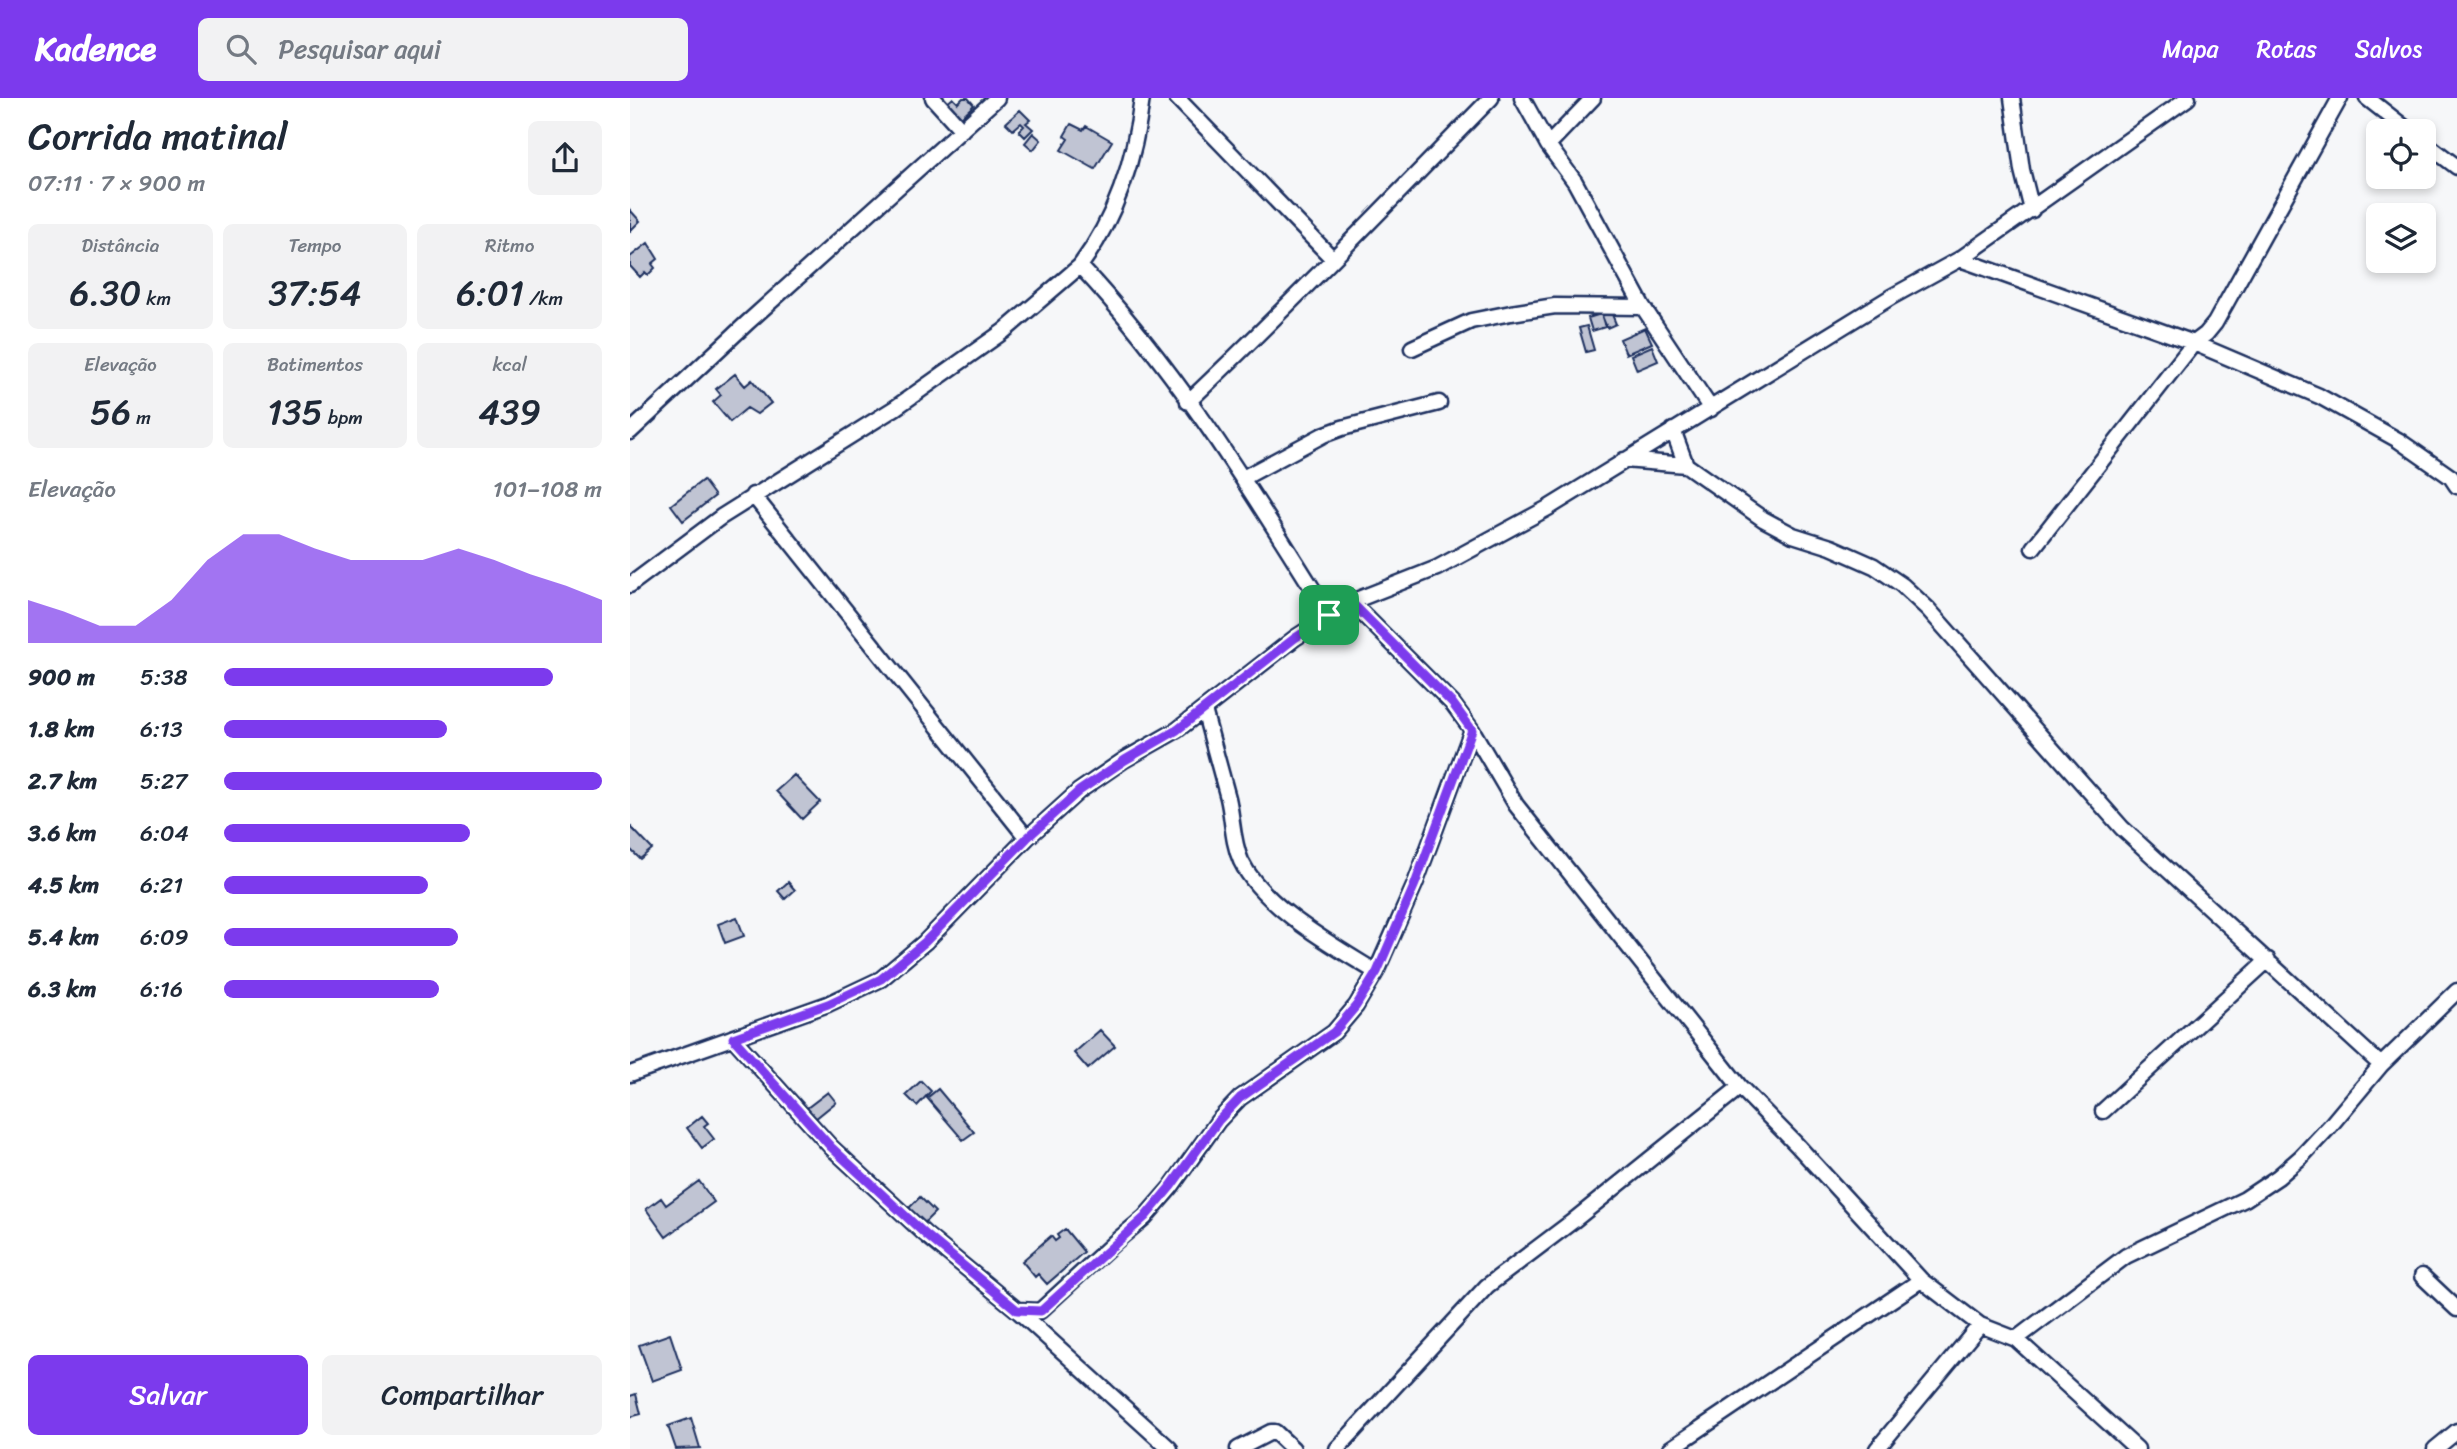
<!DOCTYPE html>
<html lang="pt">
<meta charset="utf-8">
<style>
:root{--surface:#fff;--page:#f2f2f3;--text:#1f2937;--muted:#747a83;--accent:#7c3aed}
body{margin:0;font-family:Sriracha,sans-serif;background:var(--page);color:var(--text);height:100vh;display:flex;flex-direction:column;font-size:26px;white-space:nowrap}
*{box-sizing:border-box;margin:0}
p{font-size:23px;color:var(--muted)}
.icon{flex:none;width:38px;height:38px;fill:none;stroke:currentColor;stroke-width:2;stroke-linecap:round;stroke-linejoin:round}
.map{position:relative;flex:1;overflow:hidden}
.panel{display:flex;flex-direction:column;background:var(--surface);width:630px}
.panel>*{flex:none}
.controls{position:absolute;left:1736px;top:21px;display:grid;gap:14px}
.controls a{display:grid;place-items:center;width:70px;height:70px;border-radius:10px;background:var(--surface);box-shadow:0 4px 10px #0003;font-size:35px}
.pin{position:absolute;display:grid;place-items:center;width:60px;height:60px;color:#fff;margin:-30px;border-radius:14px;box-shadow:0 4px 10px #0006}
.round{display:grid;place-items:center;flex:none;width:74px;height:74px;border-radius:10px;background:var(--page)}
.head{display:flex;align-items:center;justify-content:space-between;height:119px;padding:0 28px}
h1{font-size:38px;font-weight:600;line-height:52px}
.metrics{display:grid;grid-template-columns:repeat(3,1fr);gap:10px;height:119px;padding:7px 28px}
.metrics div{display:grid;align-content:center;border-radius:10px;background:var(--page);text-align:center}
.metrics b{font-size:35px;font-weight:600}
.metrics small{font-size:19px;font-weight:400}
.metrics p{font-size:19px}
.chart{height:196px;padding:14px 28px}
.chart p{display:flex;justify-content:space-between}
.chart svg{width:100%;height:126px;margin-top:7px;fill:var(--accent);opacity:.7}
.button{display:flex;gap:14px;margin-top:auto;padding:14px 28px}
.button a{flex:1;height:80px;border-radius:10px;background:var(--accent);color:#fff;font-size:28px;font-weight:600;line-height:80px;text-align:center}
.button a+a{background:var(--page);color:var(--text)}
ul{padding:0 28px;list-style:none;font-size:23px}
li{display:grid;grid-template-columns:112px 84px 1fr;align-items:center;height:52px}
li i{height:18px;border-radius:9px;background:var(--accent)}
header{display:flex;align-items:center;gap:42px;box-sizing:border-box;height:98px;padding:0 35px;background:var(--accent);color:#fff}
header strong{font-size:33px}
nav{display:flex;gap:38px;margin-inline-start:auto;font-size:24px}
.search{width:490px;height:63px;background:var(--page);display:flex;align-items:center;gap:18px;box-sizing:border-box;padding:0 24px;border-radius:10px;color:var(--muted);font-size:26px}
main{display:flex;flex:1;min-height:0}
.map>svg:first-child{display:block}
.building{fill:#c0c4d3;stroke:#1b2f5e;stroke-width:2}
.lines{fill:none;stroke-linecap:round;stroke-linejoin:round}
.street-casing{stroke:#1b2f5e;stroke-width:19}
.street{stroke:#fff;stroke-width:14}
.route-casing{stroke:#fff;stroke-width:14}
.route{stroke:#7c3aed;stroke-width:9}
</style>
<header>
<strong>Kadence</strong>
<div class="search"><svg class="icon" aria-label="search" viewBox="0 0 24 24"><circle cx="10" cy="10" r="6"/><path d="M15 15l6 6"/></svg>Pesquisar aqui</div>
<nav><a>Mapa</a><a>Rotas</a><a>Salvos</a></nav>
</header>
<main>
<section class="panel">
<div class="head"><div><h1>Corrida matinal</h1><p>07:11 · 7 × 900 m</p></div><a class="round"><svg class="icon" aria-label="share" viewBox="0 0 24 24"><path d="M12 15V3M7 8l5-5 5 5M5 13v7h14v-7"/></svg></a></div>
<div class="metrics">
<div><p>Distância</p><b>6.30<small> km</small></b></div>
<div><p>Tempo</p><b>37:54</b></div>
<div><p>Ritmo</p><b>6:01<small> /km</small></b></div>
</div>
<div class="metrics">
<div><p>Elevação</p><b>56<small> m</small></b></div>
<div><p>Batimentos</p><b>135<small> bpm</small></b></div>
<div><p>kcal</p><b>439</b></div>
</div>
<div class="chart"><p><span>Elevação</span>101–108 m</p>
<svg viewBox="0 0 160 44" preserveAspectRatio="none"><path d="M0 44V29L10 33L20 38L30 38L40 29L50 15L60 6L70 6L80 11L90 15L100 15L110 15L120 11L130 15L140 20L150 24L160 29V44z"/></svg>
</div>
<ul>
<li><b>900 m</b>5:38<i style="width:87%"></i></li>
<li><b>1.8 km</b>6:13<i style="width:59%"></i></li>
<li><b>2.7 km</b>5:27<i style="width:100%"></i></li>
<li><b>3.6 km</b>6:04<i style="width:65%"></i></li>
<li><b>4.5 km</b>6:21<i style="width:54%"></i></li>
<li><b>5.4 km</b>6:09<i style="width:62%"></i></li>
<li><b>6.3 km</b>6:16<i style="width:57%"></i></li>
</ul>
<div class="button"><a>Salvar</a><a>Compartilhar</a></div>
</section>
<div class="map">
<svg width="1827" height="1351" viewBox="0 0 1827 1351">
<rect width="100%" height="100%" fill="#f6f7f9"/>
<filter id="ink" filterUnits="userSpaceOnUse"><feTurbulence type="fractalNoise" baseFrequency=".0143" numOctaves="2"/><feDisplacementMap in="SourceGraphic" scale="14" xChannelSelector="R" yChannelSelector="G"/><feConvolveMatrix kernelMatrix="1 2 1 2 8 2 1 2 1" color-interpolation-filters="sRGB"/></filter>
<g filter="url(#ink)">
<path class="building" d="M323 0 328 5 333 0H338L344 7 330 20 316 6Z
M390 12 400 22 396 25 403 31 395 39 389 33 394 28 391 25 383 32 376 25Z
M441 26 453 32 456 28 482 43 465 71 431 52 438 41 434 38Z
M403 35 411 42 403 52 395 45Z
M0 112 10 123 0 133Z
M18 145 28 161 22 166 25 170 18 177 15 174 10 179 0 168V159Z
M981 214 986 226 977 230 972 218Z
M971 216 975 229 962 233 958 220Z
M957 228 964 252 956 254 949 230Z
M1015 230 1022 245 996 256 990 241Z
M1022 248 1028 263 1007 272 1001 257Z
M105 276 115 288 122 282 141 305 127 316 117 310 100 324 83 304 91 297 86 291Z
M73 382 85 398 53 423 41 407Z
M164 677 190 704 172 721 146 693Z
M0 728 22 751 10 761 0 751Z
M158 784 165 792 155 801 148 793Z
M107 819 114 838 95 845 88 826Z
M470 932 485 948 458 971 444 955Z
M291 983 301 993 287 1008 276 997Z
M308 991 344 1034 333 1042 297 1000Z
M198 994 206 1004 185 1021 177 1010Z
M72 1018 78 1025 74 1028 84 1041 72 1050 57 1030Z
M69 1083 84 1104 36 1139 16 1111 31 1100 36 1107Z
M290 1099 305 1114 293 1126 278 1111Z
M435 1131 454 1154 417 1186 408 1176 405 1179 392 1163 421 1138 425 1143 429 1140 427 1137Z
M40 1236 52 1272 22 1283 9 1247Z
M6 1296 11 1316 0 1319V1298Z
M61 1320 70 1350 46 1351 38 1328Z"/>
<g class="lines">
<g class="street-casing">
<path id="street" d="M303 0 332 32
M512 0C505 61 487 118 450 168 548 272 623 396 699 517
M547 0 702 160
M892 0 918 47 945 84 1013 209 1081 311
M1382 0 1392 72 1402 112
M1737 0 1779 33
M1794 44 1827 69
M918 47 963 0
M1330 161 1564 245 1689 298 1768 342 1821 379 1827 388
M782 250 841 223 881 215 925 208 1013 209
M558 304C662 205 761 102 861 0
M1043 332 1056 367
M0 334 117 225 367 0
M994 362 1056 367 1133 421 1163 437 1201 449 1244 468 1272 487 1298 511 1492 730 1751 967
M613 380 693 337 712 330 809 305
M123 397 397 740
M1403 450 1564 245 1576 236 1585 225 1710 0
M0 487 91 419 265 310 374 233 450 168
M721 504 823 606 842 632 886 707 1110 989 1166 1046 1291 1182 1350 1227 1386 1241 1507 1351
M574 612C582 641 590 671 598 700 603 721 602 743 611 763 633 809 704 848 746 874
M103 940 201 1049 295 1136 387 1212 540 1351
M0 976 198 906 251 881 295 844 397 740 449 693 494 662 547 632 665 540 721 504 807 470 918 410 1261 199 1330 161 1558 0
M1473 1013 1638 862
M1792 1178 1827 1211
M387 1212 410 1213 485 1144 515 1119 541 1089 588 1023 610 1000 704 934 726 908 746 874 785 786 842 632
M1386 1241 1496 1158 1615 1101 1648 1079 1671 1059 1700 1028 1751 967 1827 893
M608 1351 641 1334H645L663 1351
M707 1351 857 1188 943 1123 1110 989
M1040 1351 1291 1182
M1247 1351 1350 1227
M1805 1351 1827 1333"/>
</g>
<use href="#street" class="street"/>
</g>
</g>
<g class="lines" filter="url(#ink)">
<g class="route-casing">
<path id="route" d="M721 504 823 606 842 632 785 786 747 874 726 908 704 934 610 1000 588 1023 541 1088 515 1119 411 1213 387 1212 295 1136 201 1049 103 940 198 906 251 881 295 844 397 740 449 693 495 662 547 632 665 540Z"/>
</g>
<use href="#route" class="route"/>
</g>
</svg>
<div class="controls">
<a><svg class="icon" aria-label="locate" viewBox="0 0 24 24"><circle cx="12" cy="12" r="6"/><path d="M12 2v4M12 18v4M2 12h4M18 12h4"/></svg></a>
<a><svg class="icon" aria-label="layers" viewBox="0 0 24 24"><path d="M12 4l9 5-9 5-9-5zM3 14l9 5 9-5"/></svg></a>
</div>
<div class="pin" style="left:699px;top:517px;background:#1e9e55"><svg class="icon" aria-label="arrive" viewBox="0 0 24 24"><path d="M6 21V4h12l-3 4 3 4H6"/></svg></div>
</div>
</main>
